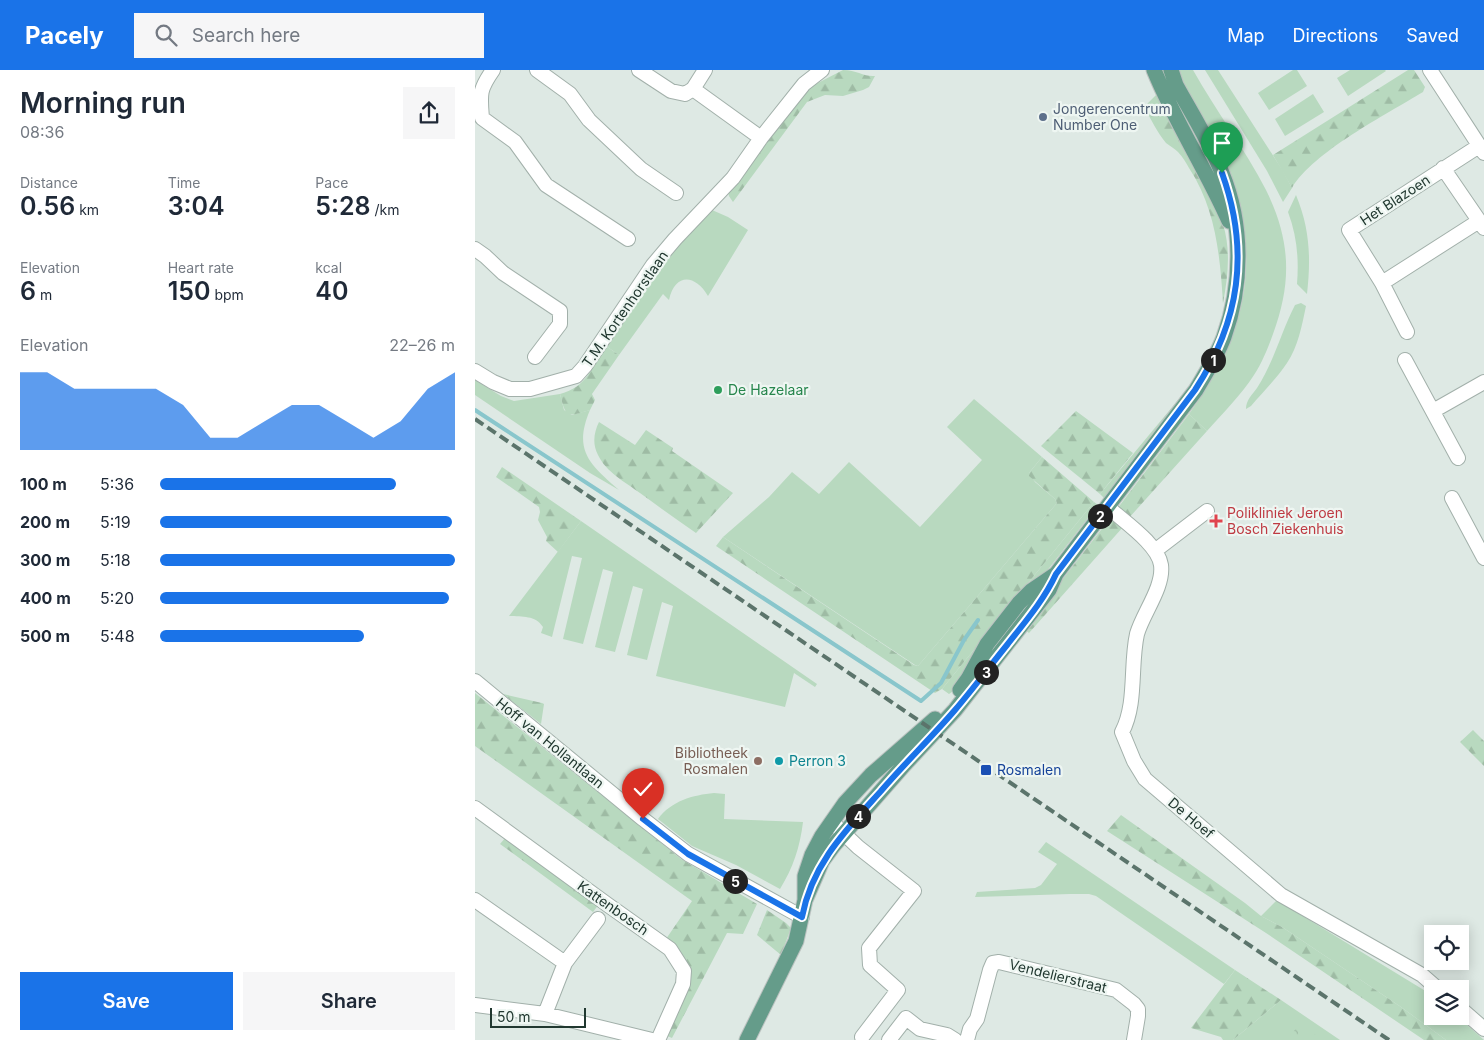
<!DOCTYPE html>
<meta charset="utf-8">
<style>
:root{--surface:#fff;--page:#f6f6f7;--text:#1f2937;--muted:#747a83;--accent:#1a73e8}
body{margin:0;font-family:Inter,sans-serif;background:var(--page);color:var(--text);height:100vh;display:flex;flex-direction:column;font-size:19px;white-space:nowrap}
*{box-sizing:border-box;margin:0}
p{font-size:16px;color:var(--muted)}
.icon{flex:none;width:28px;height:28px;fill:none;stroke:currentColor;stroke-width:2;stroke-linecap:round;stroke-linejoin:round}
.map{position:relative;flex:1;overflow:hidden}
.details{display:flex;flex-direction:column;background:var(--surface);width:475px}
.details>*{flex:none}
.buttons{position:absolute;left:949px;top:855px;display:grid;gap:10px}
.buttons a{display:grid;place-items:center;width:45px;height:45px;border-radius:0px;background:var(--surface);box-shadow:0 2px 12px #0003;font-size:25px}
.scale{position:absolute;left:15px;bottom:12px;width:96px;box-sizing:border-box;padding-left:5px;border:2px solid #213830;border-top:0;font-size:14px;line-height:18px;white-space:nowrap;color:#213830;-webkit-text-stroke:4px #eef6f2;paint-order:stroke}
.pin{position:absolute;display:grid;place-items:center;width:42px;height:42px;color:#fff;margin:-51px -21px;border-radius:50% 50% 50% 0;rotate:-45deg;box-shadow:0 0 5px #0007}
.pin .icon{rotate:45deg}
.km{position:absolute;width:25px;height:25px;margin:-12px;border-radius:50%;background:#222;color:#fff;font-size:14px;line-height:25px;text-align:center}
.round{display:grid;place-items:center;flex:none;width:52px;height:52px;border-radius:0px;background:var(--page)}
.overview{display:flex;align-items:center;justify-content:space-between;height:85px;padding:0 20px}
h1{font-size:28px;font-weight:600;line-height:38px}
.metrics{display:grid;grid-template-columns:repeat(3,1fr);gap:8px;height:85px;padding:5px 20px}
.metrics div{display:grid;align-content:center}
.metrics b{font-size:25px;font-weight:600}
.metrics small{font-size:14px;font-weight:400}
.metrics p{font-size:14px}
.chart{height:140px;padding:10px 20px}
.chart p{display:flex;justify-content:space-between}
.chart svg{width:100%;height:90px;margin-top:5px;fill:var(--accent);opacity:.7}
.cta{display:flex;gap:10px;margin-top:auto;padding:10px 20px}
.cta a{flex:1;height:58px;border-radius:0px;background:var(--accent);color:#fff;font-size:20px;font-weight:600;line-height:58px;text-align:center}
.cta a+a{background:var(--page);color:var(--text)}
ul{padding:0 20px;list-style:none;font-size:16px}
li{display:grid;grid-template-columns:80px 60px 1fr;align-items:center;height:38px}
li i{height:12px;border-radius:6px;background:var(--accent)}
header{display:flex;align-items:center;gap:30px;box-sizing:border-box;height:70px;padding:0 25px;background:var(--accent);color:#fff}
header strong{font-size:24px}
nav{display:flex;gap:28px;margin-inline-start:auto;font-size:18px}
.search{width:350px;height:45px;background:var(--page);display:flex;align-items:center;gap:12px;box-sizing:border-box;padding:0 18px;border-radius:0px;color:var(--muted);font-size:19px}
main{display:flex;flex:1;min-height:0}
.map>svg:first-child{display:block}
.green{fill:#b8d9bf}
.forest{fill:url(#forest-firs)}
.park{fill:url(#park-crowns)}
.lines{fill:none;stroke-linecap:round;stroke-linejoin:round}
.stream{stroke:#89c6cc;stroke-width:4}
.minor-casing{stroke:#a2b0aa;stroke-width:16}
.major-casing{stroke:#bcc3c1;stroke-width:17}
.minor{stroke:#fff;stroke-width:14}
.major{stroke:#659c8a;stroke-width:15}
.rail{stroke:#5b746b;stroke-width:4;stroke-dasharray:10 5;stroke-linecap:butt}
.route-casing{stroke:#fff;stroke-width:10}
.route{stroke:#1a73e8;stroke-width:6}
.service-dot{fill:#5c6f8a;stroke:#eef6f2;stroke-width:2}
.leisure-dot{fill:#2e9e5b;stroke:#eef6f2;stroke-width:2}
.health-dot{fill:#e0444e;stroke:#eef6f2;stroke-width:2}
.education-dot{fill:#8d6e63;stroke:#eef6f2;stroke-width:2}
.culture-dot{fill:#0f9aa8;stroke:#eef6f2;stroke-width:2}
.transit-dot{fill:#1a4fb4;stroke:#eef6f2;stroke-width:2}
.labels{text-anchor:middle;stroke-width:4.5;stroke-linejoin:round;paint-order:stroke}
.service-label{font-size:14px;fill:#4e5e75;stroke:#eef6f2;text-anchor:start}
.street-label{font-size:14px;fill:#213830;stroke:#eef6f2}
.leisure-label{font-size:14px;fill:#27864d;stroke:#eef6f2;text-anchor:start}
.health-label{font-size:14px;fill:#be3a42;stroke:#eef6f2;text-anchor:start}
.education-label{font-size:14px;fill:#785e54;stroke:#eef6f2;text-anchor:end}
.culture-label{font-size:14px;fill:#0d838f;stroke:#eef6f2;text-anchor:start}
.transit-label{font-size:14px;fill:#164399;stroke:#eef6f2;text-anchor:start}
</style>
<header>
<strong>Pacely</strong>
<div class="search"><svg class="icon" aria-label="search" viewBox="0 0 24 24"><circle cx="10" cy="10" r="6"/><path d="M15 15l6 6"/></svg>Search here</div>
<nav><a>Map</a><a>Directions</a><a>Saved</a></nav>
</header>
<main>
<section class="details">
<div class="overview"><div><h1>Morning run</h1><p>08:36</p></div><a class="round"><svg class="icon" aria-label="share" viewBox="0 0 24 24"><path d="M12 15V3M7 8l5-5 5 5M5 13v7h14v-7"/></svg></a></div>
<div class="metrics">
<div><p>Distance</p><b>0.56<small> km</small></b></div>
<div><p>Time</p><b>3:04</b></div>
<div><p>Pace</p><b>5:28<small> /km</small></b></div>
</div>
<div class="metrics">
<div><p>Elevation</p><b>6<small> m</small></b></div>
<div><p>Heart rate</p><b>150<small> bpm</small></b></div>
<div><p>kcal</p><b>40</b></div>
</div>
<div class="chart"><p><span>Elevation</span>22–26 m</p>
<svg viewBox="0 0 160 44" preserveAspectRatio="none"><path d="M0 44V6L10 6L20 14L30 14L40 14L50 14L60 22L70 38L80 38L90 30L100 22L110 22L120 30L130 38L140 30L150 14L160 6V44z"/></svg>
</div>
<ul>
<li><b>100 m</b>5:36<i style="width:80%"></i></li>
<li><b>200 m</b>5:19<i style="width:99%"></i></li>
<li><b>300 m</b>5:18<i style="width:100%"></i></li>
<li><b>400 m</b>5:20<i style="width:98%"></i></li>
<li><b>500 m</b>5:48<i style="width:69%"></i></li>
</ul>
<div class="cta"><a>Save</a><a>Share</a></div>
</section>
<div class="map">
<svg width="1009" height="970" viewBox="0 0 1009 970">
<defs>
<pattern id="forest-firs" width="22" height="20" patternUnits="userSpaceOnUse" patternTransform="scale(1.25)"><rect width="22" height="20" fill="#b8d9bf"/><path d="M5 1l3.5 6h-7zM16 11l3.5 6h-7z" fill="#9ebba4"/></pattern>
<pattern id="park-crowns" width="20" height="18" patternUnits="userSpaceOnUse" patternTransform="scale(1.25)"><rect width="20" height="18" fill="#b8d9bf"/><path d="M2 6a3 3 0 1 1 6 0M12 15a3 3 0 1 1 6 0" fill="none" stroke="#9ebba4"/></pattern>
</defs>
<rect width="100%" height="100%" fill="#dee9e4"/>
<path class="green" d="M700 0H718C741 41 770 79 791 120 816 171 817 212 798 264 793 278 787 293 779 305 766 325 748 343 732 361L714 344C763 278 787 204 760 122Z
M730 0H743L808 101 817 118 808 132 792 101Z
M818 0H822L832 16 794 40 783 23Z
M875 0H910L911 1 873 26 862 8Z
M838 24 849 42 810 66 800 49Z
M821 125C835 159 836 188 832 224L822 214C824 189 822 166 813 142Z
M237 140 253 147 273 160 233 226C220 204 200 203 194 230L188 224 144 285 131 276 196 181 226 144Z
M826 233 831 236C827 255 823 277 812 293 802 308 788 322 776 336L771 339C771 330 777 325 782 318 799 292 806 262 820 235Z
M0 310 26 326 39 331 85 324 89 340 97 345 115 340C98 380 114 394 144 420L115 403 0 325Z
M708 324 709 328 629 428 625 424Z
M499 329 567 387 554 403 560 412 580 429 582 433 443 596 440 595 248 467 294 427 317 402 344 424 374 392 445 457 507 390 472 357Z
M619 432 623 435 480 620 474 624 467 619Z
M106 451 342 614 340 617 319 603 310 637 181 606 198 536 187 532 172 590 152 585 168 519 158 516 140 582 120 577 138 502 128 499 108 574 88 569 107 488 97 486 77 567 66 563 68 557C60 545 48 547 34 546Z
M239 723 250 724 249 749 328 752C325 777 318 798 305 819L261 795 217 776 183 749C196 731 218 725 239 723Z
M571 772 760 900 749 914 621 826 614 824H595L500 827 502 822 560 818 566 815 582 794 563 782Z
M803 829 821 842 957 925 958 946H982L1009 970H971L926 937 807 857 786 846Z
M806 930 865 970H758Z"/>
<path class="forest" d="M368 0C382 0 389 7 400 6L394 17 388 20 368 26 350 25 332 32 258 132 254 126 253 121 323 31 337 16Z
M933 0H939L950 17 948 22C912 44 838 82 817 118L798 85Z
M682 24C697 58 717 90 733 123 738 133 745 143 748 154 756 180 753 207 748 233 745 186 741 139 714 98 711 93 708 87 703 82 700 79 695 76 691 73 682 62 676 49 669 37Z
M131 276 144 285 117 324 120 330 115 340C92 347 91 349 85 324 112 317 116 298 131 276Z
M601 341 658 383 625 424 566 376Z
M714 344 732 361 653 449 642 439Z
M124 352 160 375 171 360 198 378 197 381 258 423 221 463C202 450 184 437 165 423 150 412 131 402 123 385 117 374 119 362 124 352Z
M567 387 619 432 467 619 460 623 241 476 248 467 439 595 443 596 582 433 580 429 554 406V403Z
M27 397 106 451 83 482 71 471 72 467 63 450 65 442 64 437 21 407Z
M636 447 648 457 554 563 549 559Z
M0 623 206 789 282 834 268 864 252 863 197 968 190 965 214 915 191 869 217 831 0 676Z
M28 624 67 633 69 634 66 654Z
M998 660 1009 671V696L985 672Z
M646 745 770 833 786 846 807 857 926 937 971 970H949L791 863 632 761Z
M31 767 124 834 118 842 25 774Z
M292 840 311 853 316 858 306 885 282 865Z
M760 900 806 930 758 970H748L746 967 716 958Z"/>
<path class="park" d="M825 954 848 970H811Z"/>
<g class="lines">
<path class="stream" d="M0 340 446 631 466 613 489 570 503 550"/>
<g class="minor-casing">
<path id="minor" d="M18 0C4 20 5 24 7 48L40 72 71 115 153 169
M62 0 95 24 114 50 166 99 201 123
M164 0 196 21 210 24 218 19 230 0
M955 0 1009 83
M218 19 286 68
M968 98 1009 158
M0 179 10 186 28 203 85 241V254L60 287
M907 213 1004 151
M932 262 907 213 874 160 1004 76
M930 290 983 388
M0 301 18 312 35 319H55L101 306 110 296 178 195 200 169 258 108 286 68 329 14 347 0
M958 341 1009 312
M977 428 1009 488
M633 437C648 451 683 474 686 495 689 517 668 543 662 564 655 595 662 634 647 662L659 691 670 709 806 825 947 905 963 919
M681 480 732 441
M0 611 168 749 213 784 327 847
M0 738 133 835 195 879 209 901 208 914 183 970
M361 756 383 777 439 821 394 878 395 895 423 920 387 967
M0 830 90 893
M0 935 70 944 177 970
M985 938 1009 959
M70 944 90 893 123 849
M414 970 431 948 445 959 472 965 480 970
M492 970 495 959 502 949 515 900 518 893 524 892 641 920 659 934 663 939V946L659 970"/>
</g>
<g class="major-casing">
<path id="major" d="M679 0C700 52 731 99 754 151
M485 620 493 609 512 574 544 533 556 521 581 504
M330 830 347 791 358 776 428 696 480 640 574 520 581 504 721 320C731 303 742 286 749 267 768 214 768 154 747 103 735 72 717 44 701 15L696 0
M272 970 321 871 330 830V806L337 785 347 766 370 733 396 705 460 649"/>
</g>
<use href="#minor" class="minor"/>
<use href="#major" class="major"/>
<path class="rail" d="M0 349 914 970"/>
</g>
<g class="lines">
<g class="route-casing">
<path id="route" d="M168 749 213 784 327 847C337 794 371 760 406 721 430 693 456 668 480 640 498 619 515 596 532 575 550 552 569 530 581 504L720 320C765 251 775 181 747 103"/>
</g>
<use href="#route" class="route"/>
</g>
<circle class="service-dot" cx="568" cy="47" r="5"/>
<circle class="leisure-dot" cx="243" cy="320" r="5"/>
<path class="health-dot" d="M738.5 443.5h5v5h5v5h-5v5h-5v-5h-5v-5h5z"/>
<circle class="education-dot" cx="283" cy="691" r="5"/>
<circle class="culture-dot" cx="304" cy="691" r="5"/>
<rect class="transit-dot" x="505" y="694" width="12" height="12" rx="2.5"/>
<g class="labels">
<g class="service-label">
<text x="578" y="44">Jongerencentrum<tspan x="578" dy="16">Number One</tspan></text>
</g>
<g class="street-label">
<text transform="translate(920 130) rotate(-33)" y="5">Het Blazoen</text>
<text transform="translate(150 239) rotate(-55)" y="5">T.M. Kortenhorstlaan</text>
<text transform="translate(75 673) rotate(39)" y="5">Hoff van Hollantlaan</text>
<text transform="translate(716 748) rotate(40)" y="5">De Hoef</text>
<text transform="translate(138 838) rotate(35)" y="5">Kattenbosch</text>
<text transform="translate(583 906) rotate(14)" y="5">Vendelierstraat</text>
</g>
<g class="leisure-label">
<text x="253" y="325">De Hazelaar</text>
</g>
<g class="health-label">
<text x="752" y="448">Polikliniek Jeroen<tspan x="752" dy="16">Bosch Ziekenhuis</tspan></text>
</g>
<g class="education-label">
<text x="273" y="688">Bibliotheek<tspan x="273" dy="16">Rosmalen</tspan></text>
</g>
<g class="culture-label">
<text x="314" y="696">Perron 3</text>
</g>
<g class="transit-label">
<text x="522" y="705">Rosmalen</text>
</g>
</g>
</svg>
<div class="buttons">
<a><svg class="icon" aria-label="locate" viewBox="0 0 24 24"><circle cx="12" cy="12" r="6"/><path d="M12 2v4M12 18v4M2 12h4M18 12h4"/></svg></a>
<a><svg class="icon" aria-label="layers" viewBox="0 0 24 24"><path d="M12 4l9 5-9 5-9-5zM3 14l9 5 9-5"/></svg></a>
</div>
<div class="scale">50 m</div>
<div class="pin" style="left:747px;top:103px;background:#1e9e55"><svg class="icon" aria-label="arrive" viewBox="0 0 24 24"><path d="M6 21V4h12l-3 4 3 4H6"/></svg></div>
<div class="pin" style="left:168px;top:749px;background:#d93025"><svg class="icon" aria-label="check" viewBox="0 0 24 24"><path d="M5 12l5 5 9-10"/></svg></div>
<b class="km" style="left:738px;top:290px">1</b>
<b class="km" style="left:625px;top:446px">2</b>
<b class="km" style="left:511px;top:602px">3</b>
<b class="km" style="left:383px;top:746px">4</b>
<b class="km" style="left:260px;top:811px">5</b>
</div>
</main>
